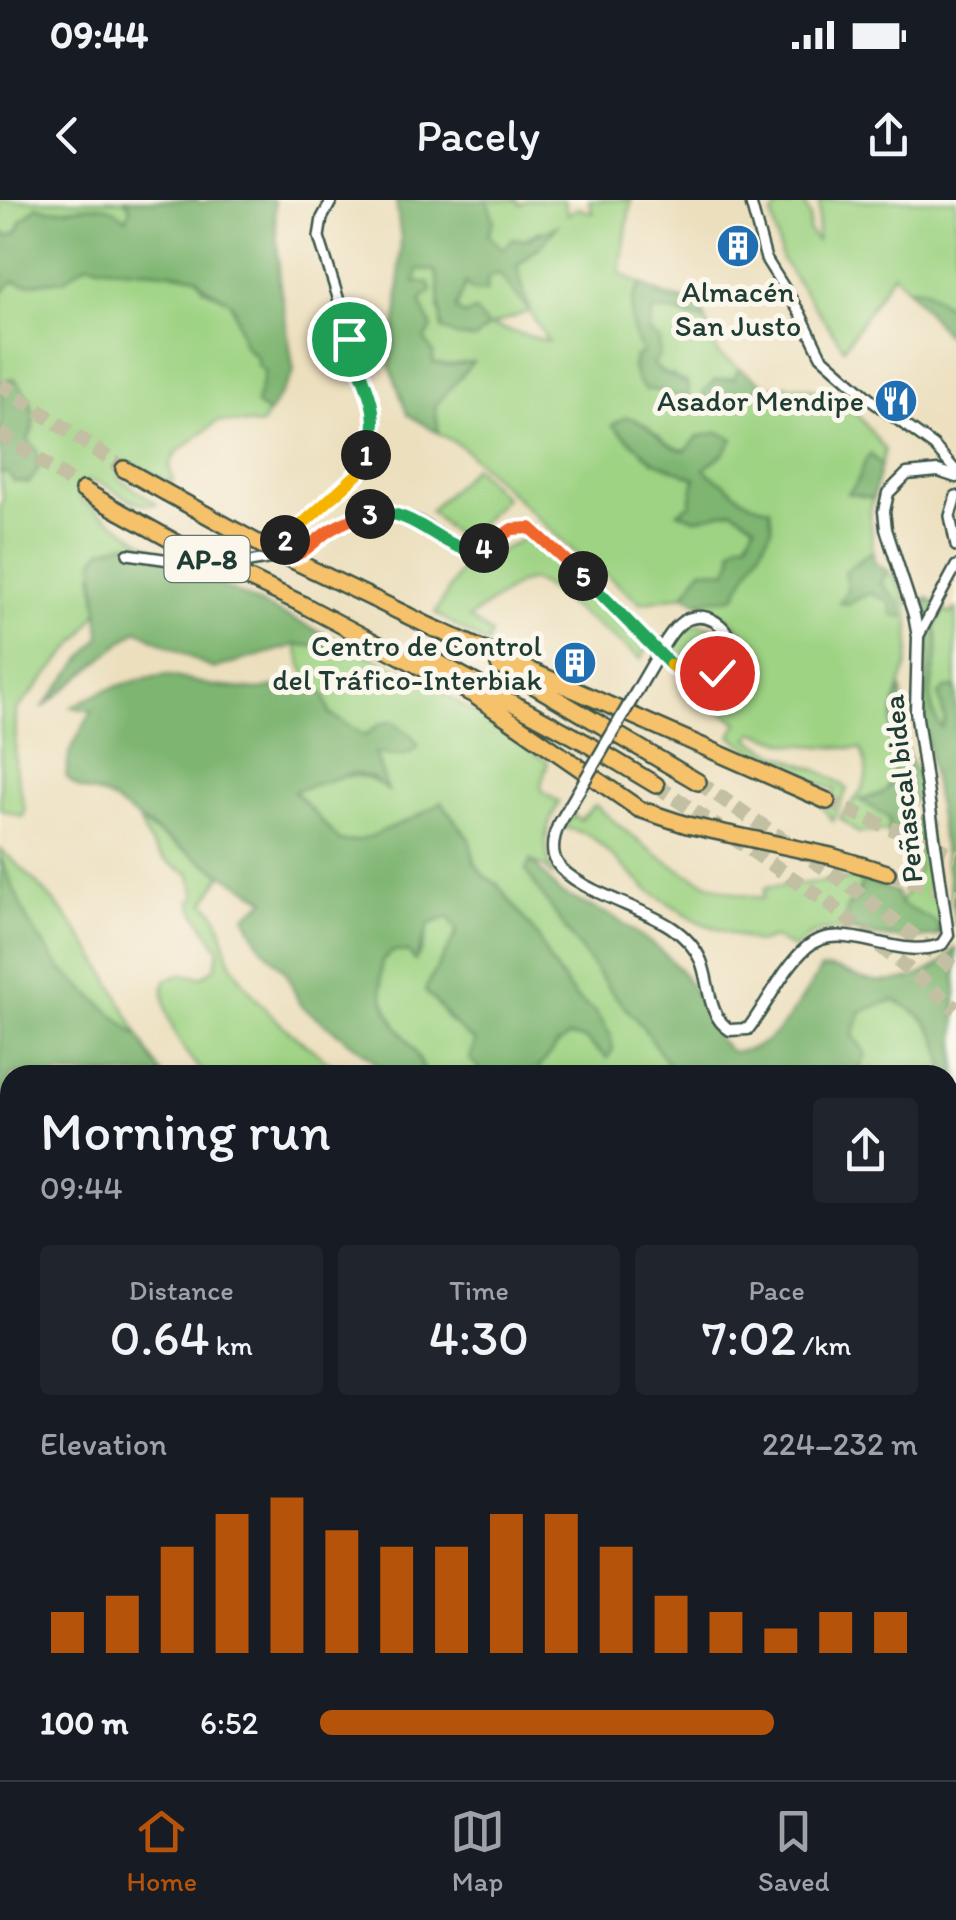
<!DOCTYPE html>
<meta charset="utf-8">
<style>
:root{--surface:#171b24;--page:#20242c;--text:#f1f3f6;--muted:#9ea1a6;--line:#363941;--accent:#b45309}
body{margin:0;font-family:Itim,sans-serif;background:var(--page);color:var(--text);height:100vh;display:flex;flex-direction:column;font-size:38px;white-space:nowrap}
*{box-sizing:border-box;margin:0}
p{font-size:32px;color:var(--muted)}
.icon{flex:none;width:55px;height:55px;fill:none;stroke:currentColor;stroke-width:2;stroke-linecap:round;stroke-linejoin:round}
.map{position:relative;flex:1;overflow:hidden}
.details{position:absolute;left:0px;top:865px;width:958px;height:715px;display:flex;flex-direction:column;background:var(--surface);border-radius:30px 30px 0 0;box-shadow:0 5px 15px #0003}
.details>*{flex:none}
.pin{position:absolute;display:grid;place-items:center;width:85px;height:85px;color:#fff;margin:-42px;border:5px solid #fff;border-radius:50%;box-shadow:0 2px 10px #0007}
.km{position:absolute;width:50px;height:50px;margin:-25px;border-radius:50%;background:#222;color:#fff;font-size:28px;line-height:50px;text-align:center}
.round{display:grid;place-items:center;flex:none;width:105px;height:105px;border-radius:10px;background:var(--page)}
.head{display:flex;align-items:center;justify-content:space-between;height:170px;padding:0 40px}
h1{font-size:55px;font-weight:600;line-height:75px}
.metrics{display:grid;grid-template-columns:repeat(3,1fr);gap:15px;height:170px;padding:10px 40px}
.metrics div{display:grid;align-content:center;border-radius:10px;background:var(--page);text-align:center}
.metrics b{font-size:50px;font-weight:600}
.metrics small{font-size:28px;font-weight:400}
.metrics p{font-size:28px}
.chart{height:280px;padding:20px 40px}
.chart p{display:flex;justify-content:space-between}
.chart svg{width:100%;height:180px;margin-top:10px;stroke:var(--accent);stroke-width:6}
ul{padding:0 40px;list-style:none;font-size:32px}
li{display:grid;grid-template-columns:160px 120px 1fr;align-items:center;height:75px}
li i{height:25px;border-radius:12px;background:var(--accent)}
.status{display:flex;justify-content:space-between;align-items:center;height:70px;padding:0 50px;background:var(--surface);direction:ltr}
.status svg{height:28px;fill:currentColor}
header{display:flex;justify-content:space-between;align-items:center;height:130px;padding:0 40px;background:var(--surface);font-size:45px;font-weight:600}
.tab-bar{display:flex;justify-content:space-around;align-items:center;height:140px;border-top:2px solid var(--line);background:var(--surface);font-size:28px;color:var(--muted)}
.tab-bar a{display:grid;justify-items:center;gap:5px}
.tab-bar .current{color:var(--accent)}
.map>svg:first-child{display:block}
.green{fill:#9ed383;stroke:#5e885c;stroke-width:2.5;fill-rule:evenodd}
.forest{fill:#7eb571;stroke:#4e7952;stroke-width:2.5}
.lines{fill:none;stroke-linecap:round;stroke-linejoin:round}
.motorway-tunnel{stroke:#c3bfa2;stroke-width:15;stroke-dasharray:15 8;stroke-linecap:butt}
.minor-casing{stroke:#3e5549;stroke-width:14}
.tertiary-casing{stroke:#3e5549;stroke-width:15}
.motorway-casing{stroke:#3e5549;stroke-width:20}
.minor{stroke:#fff;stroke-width:9}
.tertiary{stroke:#fff;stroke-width:10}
.motorway{stroke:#f5c16b;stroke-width:15}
.tertiary-bridge-casing{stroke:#3e5549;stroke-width:15;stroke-linecap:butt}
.motorway-bridge-casing{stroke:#3e5549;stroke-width:20;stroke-linecap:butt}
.tertiary-bridge{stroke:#fff;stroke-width:10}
.motorway-bridge{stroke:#f5c16b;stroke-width:15}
.split-1-casing{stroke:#fff;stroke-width:20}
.split-2-casing{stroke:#fff;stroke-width:20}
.split-3-casing{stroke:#fff;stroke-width:20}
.split-4-casing{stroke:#fff;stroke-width:20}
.split-5-casing{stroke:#fff;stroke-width:20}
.split-6-casing{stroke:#fff;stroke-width:20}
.split-7-casing{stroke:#fff;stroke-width:20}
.split-1{stroke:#22a559;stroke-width:12}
.split-2{stroke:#f5b400;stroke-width:12}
.split-3{stroke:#f0652b;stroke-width:12}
.split-4{stroke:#22a559;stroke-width:12}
.split-5{stroke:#f0652b;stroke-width:12}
.split-6{stroke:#22a559;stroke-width:12}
.split-7{stroke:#f5b400;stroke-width:12}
.labels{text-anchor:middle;stroke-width:10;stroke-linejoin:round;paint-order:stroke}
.shield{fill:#fbf7ec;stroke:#61756b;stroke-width:2.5}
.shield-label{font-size:28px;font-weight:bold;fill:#1f3d34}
.poi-label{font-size:30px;fill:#1f3d34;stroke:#fbf7ec;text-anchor:end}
.street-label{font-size:30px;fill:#1f3d34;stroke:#fbf7ec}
</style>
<div class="status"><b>09:44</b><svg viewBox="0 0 49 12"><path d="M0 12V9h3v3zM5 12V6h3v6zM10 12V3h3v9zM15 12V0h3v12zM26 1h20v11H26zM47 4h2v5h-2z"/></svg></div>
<header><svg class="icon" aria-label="back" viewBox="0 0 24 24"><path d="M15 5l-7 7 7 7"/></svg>Pacely<svg class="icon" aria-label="share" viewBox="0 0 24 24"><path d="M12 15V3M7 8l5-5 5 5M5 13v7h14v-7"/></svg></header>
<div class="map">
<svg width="956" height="1580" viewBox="0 0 956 1580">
<rect width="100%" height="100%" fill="#fbf7ec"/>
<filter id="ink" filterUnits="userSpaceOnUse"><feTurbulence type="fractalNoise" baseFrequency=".01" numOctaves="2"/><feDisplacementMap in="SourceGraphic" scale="20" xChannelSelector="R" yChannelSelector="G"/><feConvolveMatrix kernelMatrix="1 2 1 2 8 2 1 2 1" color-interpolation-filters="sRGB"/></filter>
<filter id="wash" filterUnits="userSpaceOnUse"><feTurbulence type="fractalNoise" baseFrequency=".0048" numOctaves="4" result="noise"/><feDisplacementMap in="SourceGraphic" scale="40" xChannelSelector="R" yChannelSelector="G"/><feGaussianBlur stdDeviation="2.25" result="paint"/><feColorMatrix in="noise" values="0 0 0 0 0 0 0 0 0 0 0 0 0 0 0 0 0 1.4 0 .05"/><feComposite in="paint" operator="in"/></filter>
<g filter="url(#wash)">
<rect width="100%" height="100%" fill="#ecdfbe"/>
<path class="green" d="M0 0H125L130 7 127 19C122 17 119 12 114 10 95 0 43 13 22 20L17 32 7 36 0 30Z
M487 0H516L520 4 528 0H564L567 14 578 8 593 13 589 0H631L620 73 641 84C628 101 632 136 643 153L635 157 633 169 676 176 663 173 653 165 649 132 652 111C672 108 686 118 706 121L718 154 739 168 734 178 714 181 730 202C769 181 812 179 849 207 862 218 874 236 885 250L881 265 871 254C860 266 862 281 850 294L873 298 870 313 873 351C849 363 846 379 847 404L869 393 890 401 893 395 880 382 887 371C912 388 912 438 907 465 904 478 898 490 895 503 887 538 906 560 885 592L863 599 889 618 890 637 887 631 858 633 840 618C860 592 875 583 861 549L790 544 755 532 749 538C778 561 820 564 847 589L833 621 819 603 829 606 835 590 768 561 731 536 738 523 683 485C719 497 758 462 739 429 730 414 713 412 700 403L710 398 727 399 770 308C748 305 741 296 724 284 716 278 711 277 703 268L724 253 698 237 687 250 674 249 657 236 613 226 653 261 695 278 690 305 679 312 696 319 733 309 756 325 727 371 702 369 684 395 641 403 595 366 588 365 462 247 439 233 435 206 471 163 450 165 433 163V153L424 140 431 128 414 84 418 68 435 71 442 91 438 110 464 115 456 109 466 82 498 73 528 108 517 66 544 43 540 31 504 50 488 35 493 20ZM529 111 548 141 490 126Z
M799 0H803L810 17 809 31 817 41 820 0H956V113L925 89 907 88 893 73 844 148 782 60 772 15 779 6H790Z
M88 63C123 74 160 67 197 77L204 89 230 101 249 152 257 157 265 171 256 204 268 214 261 225 218 221 176 253 169 267 174 282C155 279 143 264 124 261L118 272 120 279 157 304C124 309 112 279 86 281L79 290 81 300 149 346 126 343 93 373 98 411 83 434 16 511 15 565 25 611 23 617 0 609V305L3 300 0 273 8 272 33 230 14 178 0 183V95L13 81C42 87 65 79 88 63Z
M474 267 505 298 462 342 430 311Z
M523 339 542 347 646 450 641 459 541 384 530 380 518 384 469 418 491 434 487 445 435 413 464 364 478 363Z
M956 409V492L953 487 946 488 939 495 945 521 941 528C915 488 947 463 935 427L944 410 950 414Z
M699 424 715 429 725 446C723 486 682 473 667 448L682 431Z
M296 445 350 446 436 488 548 562 541 585 543 592 559 602C543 632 542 645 554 677L545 667 531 661 526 671 610 790 643 827 675 875H610L606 872 591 875H533L557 845 569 836 585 839 597 850 596 813 575 797 549 760 538 737 497 684 483 675 475 663 469 639 442 602C414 618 372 645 340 642L293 590C333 581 351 564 387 589L374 552 378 525 365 536 330 514 324 495 307 481Z
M595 605C645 648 695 691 763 698L765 688 855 678 863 680 845 725 865 734C838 729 814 724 795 749L773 738 758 743 699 722 648 690 590 635 563 627 573 615 580 620Z
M140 623 222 674 205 703C227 719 220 744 233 766 259 812 304 844 346 875H208C186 863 155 805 166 779L183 774 202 777 215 768 219 749 194 711 191 700 196 697 189 673C164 664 151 649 140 623Z
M928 635 943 733 936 736 940 731 900 704 918 670V644Z
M0 649C68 707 101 758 139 837L62 770 29 724 0 657Z
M449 717 457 731C448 753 434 769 425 791L438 804 447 819 475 841 487 875H426C408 826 374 821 382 760L394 751 408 752 415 760 422 750 429 724Z
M894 800C928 815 943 837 944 875H862L853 835 862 811Z
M956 935V1068L954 1062H948V936Z
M948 1264 956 1269V1387L948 1381Z
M948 1560 956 1580H787L780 1570H948Z
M420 1570H489L496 1580H424Z
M605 1570H675L679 1580H606Z"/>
<path class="forest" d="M125 0H195L201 3 211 0H274L280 86 294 172 268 214 256 204 265 171 257 165V157L243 144C243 139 233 105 231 103 220 91 207 94 197 77 160 67 123 73 88 63L64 80 26 84 13 81 0 95V30L8 36 17 32 22 20 37 6C59 16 95 0 113 9 118 12 122 16 127 19L130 7Z
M396 0H487L494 20 488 35 503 49 513 38 525 40 557 26 544 43 517 66 529 110 498 73 488 78 486 92 472 91 466 83 456 109 464 115 475 111 488 127 475 139 456 136 442 129C438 108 442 91 435 71L418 69 415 83 428 82 432 91 420 101 432 128 425 140 433 153V163L450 165 473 162 435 206 439 233 407 214 390 165 398 109 401 39Z
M641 84 668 97 699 103 706 121C686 118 672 108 653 111L649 132 660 140 659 156 653 165 663 173 687 183 689 196C672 198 662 188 646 190 634 180 632 171 635 156L643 153C630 133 626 104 641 84Z
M907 88 924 89 956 113V146Z
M739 168 769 188C748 193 731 202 709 202L703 192 714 181 734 178Z
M14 178C31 197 40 215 28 239L37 251 39 268 29 283 14 281 8 273H0V183Z
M626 217C651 221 661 248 686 250L698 237 719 232 733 239 724 253 704 269C711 277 717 278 725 284 741 297 748 305 770 308L772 328 735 396C723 401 712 397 700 403L684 395 702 369 727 371 732 359V349L740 342 748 341 755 324 733 310 696 319 678 312 690 305 695 278 653 261 612 225Z
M870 254 881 265 873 298 848 293C862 281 859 267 870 254Z
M126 343 149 346 205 378 350 446 296 445 213 469 137 430 42 508 100 437 94 360 102 350Z
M873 351 874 362 887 371 881 383 900 403 903 417 893 416 889 401 870 393 847 404 839 403 847 391 845 371Z
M927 398 944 410 935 427C947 462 916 491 941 528L945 521 939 495 946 488 953 487 956 492V578L950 583 952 596 956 598V726L922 508 929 455 921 417Z
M166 475 213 486 259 490 307 481 324 495 330 514 365 536 378 525 391 521 410 534 419 546C404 560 393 556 375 553L388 591 372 578 353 573 294 591 340 641C362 644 371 635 392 627 414 618 421 616 441 602L469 639 475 663 483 675 497 684 538 737 549 760 575 797 596 813 610 834 613 849 608 858 585 839 569 836 557 845 533 875 484 874 470 859 475 841C453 828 443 808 425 791 434 769 448 753 457 731L449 717 429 724 415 761 408 752 394 751 382 760C374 821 408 826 426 875H383L370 857 300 805 287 774 260 745 245 716 266 700C213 669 163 637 113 601 93 587 83 598 66 576L70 551 92 511 72 507C102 489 131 480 166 475Z
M901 487 906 551 921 582 919 594 901 613 927 624 928 635C914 646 906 646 890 637L889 618 860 600C899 594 898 573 892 542 889 525 895 502 901 487Z
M0 657 29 724 62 770 139 837 162 875H10V1570H273L254 1580H0Z
M531 660 560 693 614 717 659 749 680 770 696 795 714 834 730 851C776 855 799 801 821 769 841 766 850 777 868 780 900 786 938 774 956 747V935L948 936V875H944C943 837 928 815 894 800L861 811 853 835 866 854 861 866 862 875H675L643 827 610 790 564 727 526 671Z
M863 680 896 692 900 704 935 721 940 731 936 736C904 741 875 739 845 726L847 707 857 698Z
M489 1570H605L606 1580H496Z"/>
</g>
<g filter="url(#ink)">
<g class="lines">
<path class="motorway-tunnel" d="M0 184 124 269
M0 233 83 290
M698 582 844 681 956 770
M656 585 830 704 956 809
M827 601 956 656
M887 673 956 696"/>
<g class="minor-casing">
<path id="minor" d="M332 0 322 18 319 37 376 218V234L369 256
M750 0 766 59 800 113 821 156 872 201 934 246 956 271
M357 263a8 8 0 1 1 16 0a8 8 0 1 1-16 0Z
M956 296 950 316 956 346
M128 354 211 366
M227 366 278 357
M918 437 956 366
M948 1223 956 1206
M746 1580 752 1570"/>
</g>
<g class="tertiary-casing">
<path id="tertiary" d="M361 269 284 342 278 357 284 360C300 354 311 344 324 334 352 313 387 306 419 322 437 331 452 351 473 351 499 351 504 318 536 331L682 473C703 484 734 472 730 443 727 424 706 412 688 419 678 423 672 432 666 441
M558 626C553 638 550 651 557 663 573 689 642 707 671 727 683 735 695 747 701 761 710 783 707 816 730 830L748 829C768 803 783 768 807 747 842 717 900 763 942 744L948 735 916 511 918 437 914 415 886 329 884 311 888 293 907 274 938 271 956 277"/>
</g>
<g class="motorway-casing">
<path id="motorway" d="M124 269 165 292
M83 290 119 311
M374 399 435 429
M298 402 474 495 639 609 687 625 831 656 887 673
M429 426 827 601
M428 457 586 543 656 585
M499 465 698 582"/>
</g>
<use href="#minor" class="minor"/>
<use href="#tertiary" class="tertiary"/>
<use href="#motorway" class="motorway"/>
<g class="tertiary-bridge-casing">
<path id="tertiary-bridge" d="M558 626 666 441"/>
</g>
<g class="motorway-bridge-casing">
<path id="motorway-bridge" d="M165 292 265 347 374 399
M119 311 191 351 298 402"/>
</g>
<use href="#tertiary-bridge" class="tertiary-bridge"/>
<use href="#motorway-bridge" class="motorway-bridge"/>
</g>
</g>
<g class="lines" filter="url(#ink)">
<g class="split-1-casing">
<path id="split-1" d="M349 139C362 184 385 208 368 256L366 255"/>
</g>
<g class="split-2-casing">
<path id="split-2" d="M285 340 362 270 358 266 359 258 366 255"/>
</g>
<g class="split-3-casing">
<path id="split-3" d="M285 340 278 351V357C299 362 313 341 330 330 342 323 356 317 370 314"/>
</g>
<g class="split-4-casing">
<path id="split-4" d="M370 314C419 305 447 360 484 348"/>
</g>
<g class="split-5-casing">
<path id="split-5" d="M484 348 512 329 530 328 583 376"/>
</g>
<g class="split-6-casing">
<path id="split-6" d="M583 376 671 465"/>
</g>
<g class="split-7-casing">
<path id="split-7" d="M671 465C686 476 700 483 717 473"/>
</g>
<use href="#split-1" class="split-1"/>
<use href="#split-2" class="split-2"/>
<use href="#split-3" class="split-3"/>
<use href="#split-4" class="split-4"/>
<use href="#split-5" class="split-5"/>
<use href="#split-6" class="split-6"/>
<use href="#split-7" class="split-7"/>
</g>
<defs>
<g id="building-disc" transform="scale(2.25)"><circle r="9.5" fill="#1f6fb2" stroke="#fbf7ec"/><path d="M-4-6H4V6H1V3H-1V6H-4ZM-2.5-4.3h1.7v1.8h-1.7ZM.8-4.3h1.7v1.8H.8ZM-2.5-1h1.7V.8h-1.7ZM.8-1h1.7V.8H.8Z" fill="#fff"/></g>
<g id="restaurant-disc" transform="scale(2.25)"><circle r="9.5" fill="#1f6fb2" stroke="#fbf7ec"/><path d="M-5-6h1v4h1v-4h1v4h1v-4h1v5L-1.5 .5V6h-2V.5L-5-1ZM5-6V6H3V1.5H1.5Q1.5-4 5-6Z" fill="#fff"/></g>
</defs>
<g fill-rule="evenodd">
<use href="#building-disc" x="738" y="46"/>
<use href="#restaurant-disc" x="896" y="201"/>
<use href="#building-disc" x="575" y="463"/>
</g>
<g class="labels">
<rect class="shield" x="164.5" y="336" width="85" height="46" rx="8"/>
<g class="shield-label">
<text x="207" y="369">AP-8</text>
</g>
<g class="poi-label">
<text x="738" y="102" text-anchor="middle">Almacén<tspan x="738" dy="34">San Justo</tspan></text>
<text x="864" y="211">Asador Mendipe</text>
<text x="542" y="456">Centro de Control<tspan x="542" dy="34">del Tráfico-Interbiak</tspan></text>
</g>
<g class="street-label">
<text transform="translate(903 589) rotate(-96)" y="10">Peñascal bidea</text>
</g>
</g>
</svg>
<div class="pin" style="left:349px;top:139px;background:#1e9e55"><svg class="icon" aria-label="arrive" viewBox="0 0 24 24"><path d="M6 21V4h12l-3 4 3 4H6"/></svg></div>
<div class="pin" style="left:717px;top:473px;background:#d93025"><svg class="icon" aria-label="check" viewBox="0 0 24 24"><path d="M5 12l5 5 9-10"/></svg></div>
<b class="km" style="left:366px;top:255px">1</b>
<b class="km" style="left:285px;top:340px">2</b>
<b class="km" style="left:370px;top:314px">3</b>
<b class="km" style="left:484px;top:348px">4</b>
<b class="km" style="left:583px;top:376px">5</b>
<section class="details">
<div class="head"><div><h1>Morning run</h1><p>09:44</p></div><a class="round"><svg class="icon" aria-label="share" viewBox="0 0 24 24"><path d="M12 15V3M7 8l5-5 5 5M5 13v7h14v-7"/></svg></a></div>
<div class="metrics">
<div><p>Distance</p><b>0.64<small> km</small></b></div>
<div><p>Time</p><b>4:30</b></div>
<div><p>Pace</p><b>7:02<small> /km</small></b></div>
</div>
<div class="chart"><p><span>Elevation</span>224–232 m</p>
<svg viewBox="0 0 160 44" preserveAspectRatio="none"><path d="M5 44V34M15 44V30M25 44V18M35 44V10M45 44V6M55 44V14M65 44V18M75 44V18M85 44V10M95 44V10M105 44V18M115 44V30M125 44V34M135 44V38M145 44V34M155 44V34"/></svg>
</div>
<ul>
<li><b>100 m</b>6:52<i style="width:76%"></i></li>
</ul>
</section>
</div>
<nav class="tab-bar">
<a class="current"><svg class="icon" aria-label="home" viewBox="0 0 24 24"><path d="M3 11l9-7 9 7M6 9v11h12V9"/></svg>Home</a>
<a><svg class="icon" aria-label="map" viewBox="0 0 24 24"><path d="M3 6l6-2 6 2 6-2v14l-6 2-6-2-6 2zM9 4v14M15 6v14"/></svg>Map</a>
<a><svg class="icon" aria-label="saved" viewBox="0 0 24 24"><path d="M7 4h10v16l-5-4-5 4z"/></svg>Saved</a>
</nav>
